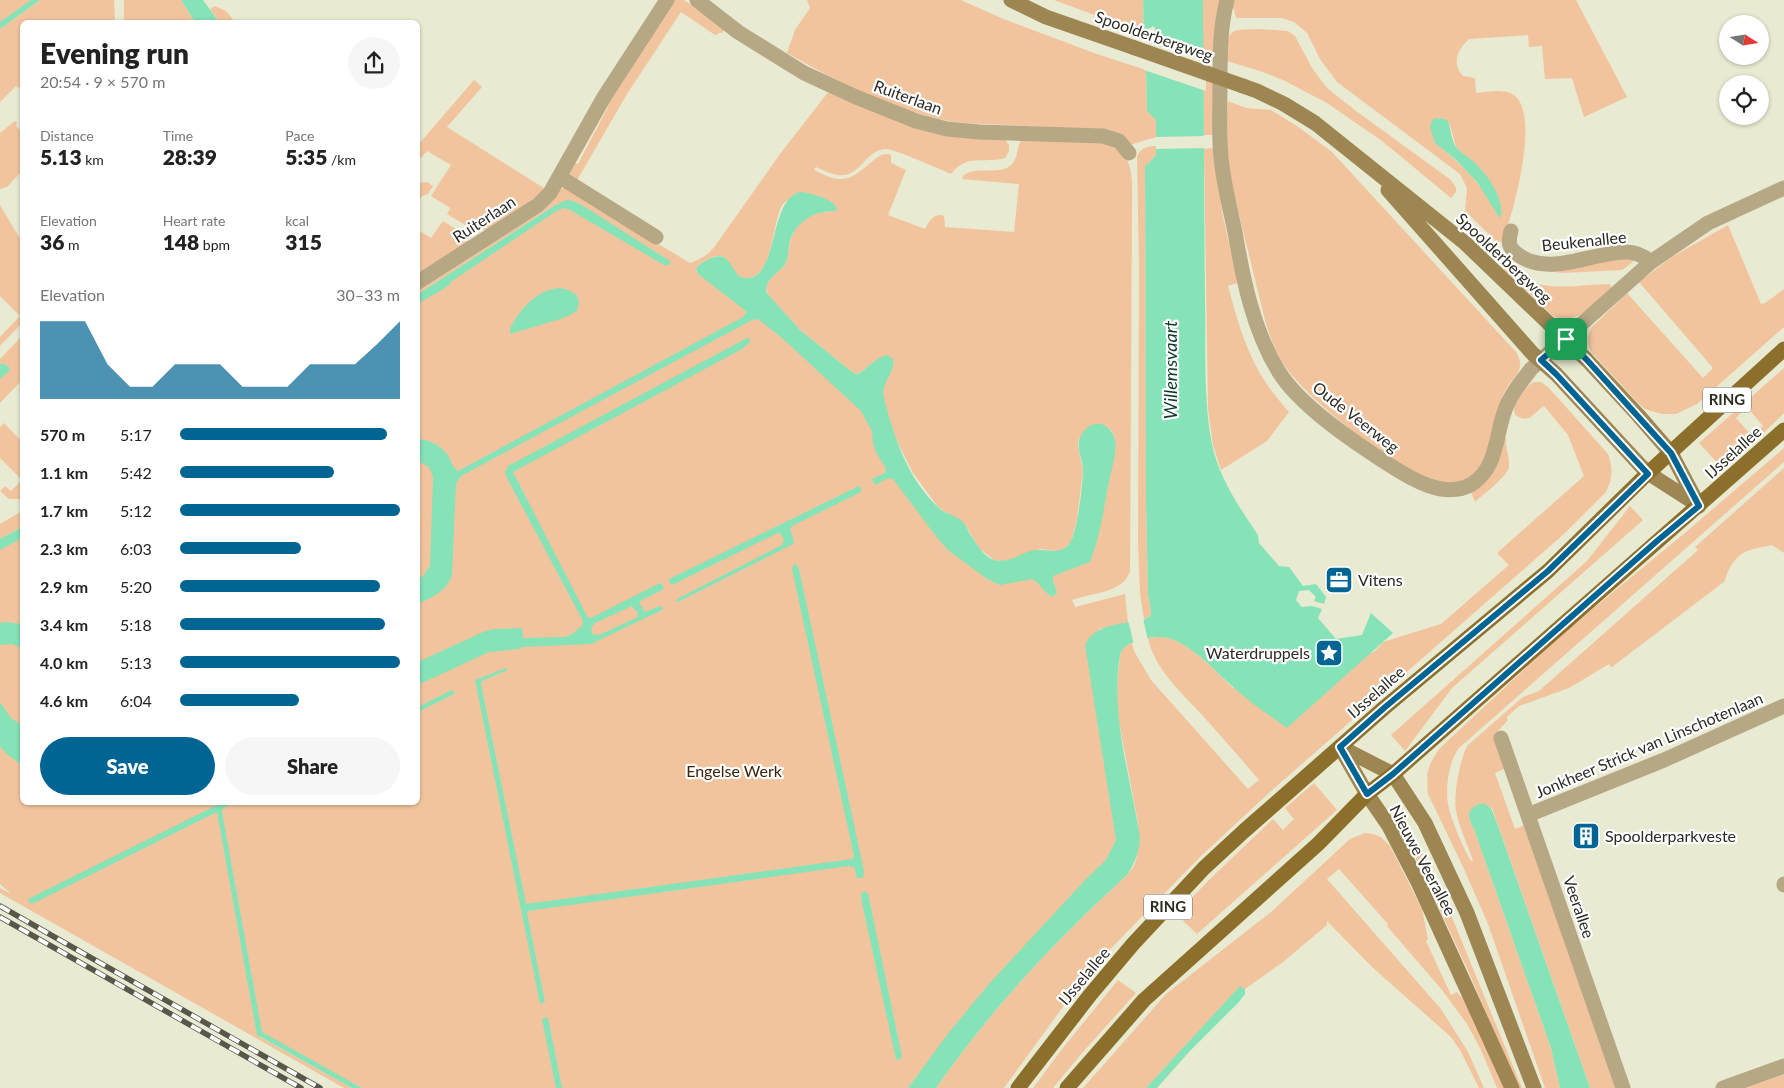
<!DOCTYPE html>
<meta charset="utf-8">
<style>
:root{--surface:#fff;--page:#f6f6f6;--text:#222;--muted:#767676;--accent:#016594}
body{margin:0;font-family:Lato,sans-serif;background:var(--page);color:var(--text);height:100vh;display:flex;flex-direction:column;font-size:19px;white-space:nowrap}
*{box-sizing:border-box;margin:0}
p{font-size:16px;color:var(--muted)}
.icon{flex:none;width:28px;height:28px;fill:none;stroke:currentColor;stroke-width:2;stroke-linecap:round;stroke-linejoin:round}
.map{position:relative;flex:1;overflow:hidden}
.sheet{position:absolute;left:20px;top:20px;width:400px;height:785px;display:flex;flex-direction:column;background:var(--surface);border-radius:8px;box-shadow:0 1px 4px #0004}
.sheet>*{flex:none}
.needle{width:32px;rotate:102deg}
.controls{position:absolute;left:1719px;top:15px;display:grid;gap:10px}
.controls a{display:grid;place-items:center;width:50px;height:50px;border-radius:50%;background:var(--surface);box-shadow:0 1px 4px #0004;font-size:25px}
.pin{position:absolute;display:grid;place-items:center;width:42px;height:42px;color:#fff;margin:-21px;border-radius:10px;box-shadow:0 2px 8px #0006}
.round{display:grid;place-items:center;flex:none;width:52px;height:52px;border-radius:26px;background:var(--page)}
.headline{display:flex;align-items:center;justify-content:space-between;height:85px;padding:0 20px}
h1{font-size:28px;font-weight:800;line-height:38px}
.stats{display:grid;grid-template-columns:repeat(3,1fr);gap:8px;height:85px;padding:5px 20px}
.stats div{display:grid;align-content:center}
.stats b{font-size:21px;font-weight:800}
.stats small{font-size:14px;font-weight:400}
.stats p{font-size:14px}
.chart{height:140px;padding:10px 20px}
.chart p{display:flex;justify-content:space-between}
.chart svg{width:100%;height:90px;margin-top:5px;fill:var(--accent);opacity:.7}
.action{display:flex;gap:10px;margin-top:auto;padding:10px 20px}
.action a{flex:1;height:58px;border-radius:30px;background:var(--accent);color:#fff;font-size:20px;font-weight:800;line-height:58px;text-align:center}
.action a+a{background:var(--page);color:var(--text)}
ul{padding:0 20px;list-style:none;font-size:16px}
li{display:grid;grid-template-columns:80px 60px 1fr;align-items:center;height:38px}
li i{height:12px;border-radius:6px;background:var(--accent)}
.map>svg:first-child{display:block}
.green{fill:#f2c49e;fill-rule:evenodd}
.water{fill:#86e3b7;fill-rule:evenodd}
.pier{fill:#e8ead1}
.lines{fill:none;stroke-linecap:round;stroke-linejoin:round}
.street{stroke:#b6a785;stroke-width:15}
.secondary{stroke:#9e8653;stroke-width:15}
.primary{stroke:#8c6f2a;stroke-width:15}
.rail-casing{stroke:#57574a;stroke-width:5.5}
.rail{stroke:#fff;stroke-width:4;stroke-dasharray:11;stroke-linecap:butt}
.secondary-bridge{stroke:#9e8653;stroke-width:15}
.route-casing{stroke:#fff;stroke-width:10}
.route{stroke:#016594;stroke-width:6}
.labels{text-anchor:middle;stroke-width:4.5;stroke-linejoin:round;paint-order:stroke}
.shield{fill:#fff;stroke:#6b6b64;stroke-width:1}
.shield-label{font-size:15px;font-weight:bold;fill:#2b2b22}
.street-label{font-size:16px;fill:#2b2b22;stroke:#fff}
.poi-label{font-size:16px;fill:#2b2b22;stroke:#fff;text-anchor:start}
.park-label{font-size:16px;fill:#3d2108;stroke:#fff}
.water-label{font-size:18px;font-style:italic;fill:#0e3827;stroke:#fff}
</style>
<div class="map">
<svg width="1784" height="1088" viewBox="0 0 1784 1088">
<rect width="100%" height="100%" fill="#e8ead1"/>
<path class="green" d="M0 0H36L0 26Z
M40 0H114L115 22H22V84L19 88 16 86 0 102V29Z
M124 0H181L195 22H124Z
M673 0H684L725 29 722 33H719L715 35 681 12 627 94 576 182C569 176 568 170 572 162L578 164 609 105 605 102Z
M807 0H961L1001 18 1094 53 1146 70 1147 111 1156 120V137L1130 145 1113 131 1106 129C1073 129 1040 127 1007 125 985 124 962 124 939 119 886 107 834 80 787 53L795 30 810 8Z
M1054 0H1143L1144 32 1132 29Z
M1203 0H1221L1214 53 1203 49Z
M1234 0H1576L1627 97 1584 117 1572 78 1545 79 1542 46 1529 47 1528 35 1469 39C1458 49 1451 63 1463 76L1475 78 1476 93C1488 92 1503 88 1514 95 1537 112 1519 185 1513 208 1509 220 1507 234 1499 244L1465 211 1467 188 1460 174 1337 82 1320 59 1307 33 1294 22 1282 18H1236L1234 9H1231ZM1437 118 1445 119 1450 125 1456 147 1487 178 1499 201 1489 198C1474 177 1456 159 1435 143Z
M215 6 226 11 235 22H219L210 9Z
M1259 29 1288 31 1295 36 1312 68 1327 88 1356 111 1451 180 1456 188V192L1451 198 1382 141 1327 103 1285 81 1263 72 1227 61C1228 28 1227 30 1259 29Z
M1203 64 1214 67V132L1212 135H1204Z
M474 80 482 87 447 127 547 190 489 231 484 230 470 222 467 226 447 214 450 208 431 196 451 165 427 151 418 161V145Z
M829 91 1004 138 1009 145V151L1005 158C983 164 967 153 951 174 939 169 895 149 886 149 865 149 861 179 837 175 830 174 823 170 816 167L814 170C821 173 831 179 840 179 862 180 876 148 891 155V163L906 170 888 215 925 229C929 222 932 214 942 215L944 217 945 227 1014 232 1019 184 962 179 964 175C978 165 1001 177 1013 163 1018 156 1017 147 1021 140L1106 143C1110 144 1114 146 1117 148 1135 160 1132 187 1132 205L1130 571C1124 593 1091 593 1072 600L1075 607 1125 594 1128 623 1099 629 1128 843 926 1088H355L258 1032 260 1037 352 1088H344L0 893V888L11 894 0 884V545L22 533V802H418V299L561 207H576L670 261 574 201 554 206 418 294V286L563 188 567 189 690 263C701 259 708 255 715 246L780 154ZM805 193 834 204 836 211C815 210 793 222 790 244 788 251 788 260 784 266 775 276 760 282 769 297L800 330 852 372 857 374 860 373 877 359 890 373 884 385 883 396 893 433 913 473 938 507 966 526 979 548 994 560 1006 562 1040 549 1057 551 1063 550 1071 542 1077 519 1083 471 1078 445 1079 438 1111 430 1115 438V451L1092 556 1062 572 983 566 890 453 863 393 696 271C698 266 701 262 707 260 728 248 728 266 740 277 776 287 770 219 784 203 789 198 800 195 805 193Z
M1228 101 1246 108 1271 110 1297 126 1332 152 1516 352C1518 356 1521 361 1520 366 1519 374 1512 380 1508 386 1504 392 1501 399 1499 407 1492 429 1491 461 1471 476 1467 479 1459 483 1454 483 1410 485 1312 403 1287 369 1276 354 1270 337 1265 320L1228 170 1225 134Z
M15 121 17 123 16 126 22 132V171L7 187 0 189V133Z
M1156 146V155L1147 165H1145L1146 503 1148 594 1151 611 1150 616 1144 620 1140 594 1138 543 1139 267 1137 156C1141 148 1147 146 1156 146Z
M1212 148 1215 152 1222 212 1238 283 1228 286C1242 338 1252 371 1289 412L1267 441 1221 470 1213 445 1208 410 1204 149Z
M427 182 433 186 428 194 422 196 418 203V183Z
M0 205 22 242V323L0 346V337L20 316 0 296Z
M443 221 463 233 461 237 470 243 418 277V230L431 238Z
M1728 225 1761 304 1765 303 1784 289V327L1697 404 1676 414H1662L1645 409 1638 403 1591 352C1586 342 1587 336 1592 327L1627 293 1703 378 1713 368 1639 282 1672 257Z
M1626 257 1633 259V262L1622 270 1563 273 1540 270Z
M1501 264C1514 273 1528 282 1543 285 1565 289 1588 284 1610 284L1612 288C1596 302 1575 329 1552 315L1500 266Z
M22 336V380L0 403V379L10 369 2 363 0 365V359Z
M1784 368V413L1740 456 1722 468 1699 443ZM1747 407 1763 426 1752 436 1736 418Z
M1534 382H1541L1548 387 1608 454C1613 468 1613 480 1605 493L1565 533 1270 792 1201 856 1089 971 1004 1088H936C992 1008 1055 941 1127 875L1134 866 1137 856 1138 823 1119 722 1116 695 1120 655 1122 649 1126 645 1132 643 1134 651 1151 680 1248 789 1259 780C1241 759 1222 737 1203 716 1183 694 1154 669 1148 638 1153 638 1159 636 1164 637 1189 641 1215 671 1233 688L1374 652 1383 642 1441 624 1509 565 1497 553 1584 476 1568 435 1544 406C1539 409 1534 415 1529 418 1526 419 1523 419 1521 418 1503 413 1524 386 1534 382Z
M4 423 22 442V497L20 499H9L0 491 5 486 11 491 22 480 0 458V427Z
M1504 438H1506C1505 449 1510 457 1509 466 1508 477 1483 494 1475 502L1471 492C1496 475 1497 467 1504 438Z
M1784 448V462L1459 748C1449 761 1445 787 1448 804 1450 817 1464 850 1471 861L1473 860C1467 844 1459 827 1456 811 1453 797 1460 757 1468 745L1523 697 1539 691 1698 550 1695 547 1784 468V553L1772 545C1764 547 1753 548 1745 552 1735 557 1727 570 1725 581L1612 667H1611L1609 664 1569 688 1519 706 1507 717 1508 720 1494 735 1506 768 1495 773 1515 829 1525 825 1616 1088H1590L1492 808 1481 803 1470 811V822L1474 829 1551 1048 1560 1088H1545L1488 924 1464 869 1428 794 1427 774 1431 762 1439 749 1561 635 1686 532Z
M1630 506 1643 520 1452 688 1405 751 1391 735 1587 561Z
M22 511V527L0 539V524Z
M1314 783 1337 810 1197 934 1183 921 1185 918 1178 912 1211 878 1273 819 1283 830 1294 819 1285 808Z
M1365 833 1373 834 1381 837 1390 846 1422 909 1428 939 1426 941 1451 995 1457 992 1467 1004 1507 1088H1497L1480 1048 1467 1024 1442 990 1387 926 1388 924 1339 869 1327 879 1441 1009 1468 1052 1484 1088H1479L1460 1050 1451 1037 1372 967 1327 921V925L1283 962 1245 989 1240 987 1146 1088H1083L1166 994 1271 912 1350 839Z
M1419 847 1451 915 1522 1088H1518L1470 975 1412 850Z
M1118 980 1136 993 1082 1053 1053 1088H1033L1062 1049Z
M1784 1074V1088H1745Z"/>
<path class="water" d="M31 0H40L0 29V22Z
M181 0H203L219 22H195Z
M1143 0H1203C1204 100 1204 200 1205 300 1206 345 1203 401 1212 444 1219 478 1239 507 1258 535L1259 543 1279 566 1289 567 1303 586 1316 584 1326 597 1324 604 1314 601 1316 597 1309 590 1299 591 1296 600 1302 607 1312 606 1322 609 1318 618 1336 639 1362 635 1371 613 1393 633 1287 728C1269 715 1249 702 1232 686 1215 671 1196 649 1174 640 1162 635 1149 637 1137 641 1128 644 1123 646 1120 655 1110 716 1131 778 1140 838 1139 852 1135 863 1127 875 1055 941 992 1008 936 1088H908L950 1031 989 984 1086 879 1106 860 1116 840 1085 645C1095 623 1123 624 1144 620L1150 616 1151 611 1148 594 1146 503 1145 165H1147L1156 155V120L1147 111 1146 70 1157 38 1155 28 1153 26 1144 32Z
M1437 118 1445 119 1448 121C1451 129 1451 140 1456 147 1462 154 1471 158 1477 165 1489 177 1504 199 1501 217H1499L1477 182 1455 159 1435 143 1430 127 1433 119Z
M800 192C811 193 833 199 837 208L836 211C816 210 796 221 790 241 788 249 789 257 785 264 778 275 766 277 766 292L800 330 852 372 857 374 860 373 877 359 887 355 893 359C896 372 880 383 884 398 894 437 908 480 939 508 946 514 955 515 962 521 967 525 968 532 972 537 989 565 999 566 1027 552 1041 546 1059 557 1069 544 1077 535 1083 484 1083 470 1083 458 1074 445 1082 434 1086 427 1093 423 1101 424 1108 426 1114 433 1115 440 1117 453 1112 468 1109 481 1104 508 1100 537 1090 562L1053 576V581L1057 592 1053 597C1045 594 1040 583 1032 579L1000 585 987 579 948 550 935 535 893 479 889 478 875 485 872 479 885 473 886 469 876 452 873 444 872 431 861 411 782 338 759 320 754 319 461 476 456 484 452 575C447 592 432 597 418 604V579L423 576 430 566 433 477 429 467 418 461V439C431 440 442 446 449 457 452 463 453 468 458 471L743 317 747 312 698 274 696 269C699 264 704 261 709 259 729 250 729 266 740 277 781 288 766 200 800 192Z
M566 200 574 201 585 207 670 261V265H664L570 210 565 208 558 210 452 281C449 288 426 298 418 304V294L554 206Z
M558 288 566 289 577 295 579 302 577 311 564 318 510 334V328C521 309 535 291 558 288Z
M747 338 750 339V342L742 349 513 472 588 618H591L660 583 662 584 664 589 640 601V604L645 612 660 606 663 608 662 610 591 644 523 647 519 649 489 652 418 685V662L483 632 493 629 522 628 523 638 565 637 572 634 582 626 583 621 507 478 505 472 508 466ZM632 606 638 613V617L599 635 592 634 591 628 595 623Z
M2 363 9 367 10 370 0 379V365Z
M859 486 861 488V492L792 526 790 529 794 541 793 544 678 602 676 601 677 599 782 545 784 539 780 533H778L672 585 669 581V579Z
M22 527V538L0 550V539Z
M794 564H796L799 569 864 871 863 878H857L854 867 849 866 528 911 527 913 545 1002 540 1004 475 680 506 668 508 670 482 681 481 684 526 904 852 859 854 856 792 569Z
M7 622 22 624V648L12 644 0 645V623Z
M452 690 454 691V694L418 712V707Z
M0 702 11 718 22 725V765L8 755 0 747Z
M221 803H235L223 808 222 812 262 1032 362 1088H352L257 1035 217 812 32 904 29 902 28 899Z
M1483 803 1491 808 1497 823 1590 1088H1560L1551 1048 1474 829C1466 816 1467 807 1483 803Z
M864 891 868 893 902 1057 899 1060 896 1059 862 903 861 894Z
M1240 986 1245 989V994L1239 1002 1189 1052 1157 1088H1146Z
M546 1017 548 1018 562 1088H556L542 1019Z"/>
<path class="pier" d="M1155 36 1206 55V91L1144 70 1148 63 1155 45Z
M1207 136V148L1156 149V137Z
M1143 618 1148 641 1134 645 1128 620Z"/>
<g class="lines">
<path class="street" d="M697 0 738 32 804 73 856 97 916 121 947 129 979 132 1103 136 1119 141 1129 153
M1227 0C1220 27 1220 55 1220 82 1220 113 1218 143 1223 173 1226 193 1231 213 1235 232 1243 279 1253 330 1279 372 1300 406 1354 442 1388 464 1411 479 1445 500 1472 484 1498 467 1495 436 1505 410 1510 395 1521 382 1531 369L1651 262 1708 223 1784 188
M560 177 656 237
M1511 231C1508 242 1508 247 1517 254 1548 278 1592 252 1626 252 1635 252 1644 256 1651 262
M418 282 538 205 550 193 604 97 667 0
M1501 738 1623 1088
M1528 815 1664 760 1784 706
M1784 884V885
M1723 1088 1784 1066"/>
<path class="secondary" d="M1011 0 1046 17 1135 48
M1243 86 1257 91 1284 104 1315 123 1465 243 1587 360 1638 415 1671 453 1699 506
M1388 190 1533 354 1556 374 1640 465 1648 473 1698 505
M1340 747 1393 774 1425 823 1467 913 1534 1088
M1340 747 1367 794 1389 826 1418 882 1512 1088"/>
<path class="primary" d="M1018 1088 1090 995 1133 944 1204 868 1244 831 1384 708 1548 571 1648 473 1784 349
M1067 1088 1144 1000 1318 844 1367 794 1393 774 1784 430"/>
<g class="rail-casing">
<path id="rail" d="M0 906 320 1088
M0 917 301 1088"/>
</g>
<use href="#rail" class="rail"/>
<path class="secondary-bridge" d="M1135 48 1243 86"/>
</g>
<g class="lines">
<g class="route-casing">
<path id="route" d="M1566 339 1587 360 1671 453 1699 506 1657 541 1393 774 1367 794 1340 747 1384 708 1548 571 1648 474 1556 374 1541 360Z"/>
</g>
<use href="#route" class="route"/>
</g>
<defs>
<g id="office-square" transform="scale(1.4375)"><rect x="-9" y="-9" width="18" height="18" rx="4" fill="#016594" stroke="#fff"/><path d="M-6-3h4V-5.5h4V-3h4V5H-6ZM-1-4.5V-3h2v-1.5ZM-6 0V1H6V0Z" fill="#fff"/></g>
<g id="sight-square" transform="scale(1.4375)"><rect x="-9" y="-9" width="18" height="18" rx="4" fill="#016594" stroke="#fff"/><path d="M0-6L1.8-2.2L6-1.7L2.9 1.2L3.7 5.4L0 3.3L-3.7 5.4L-2.9 1.2L-6-1.7L-1.8-2.2Z" fill="#fff"/></g>
<g id="building-square" transform="scale(1.4375)"><rect x="-9" y="-9" width="18" height="18" rx="4" fill="#016594" stroke="#fff"/><path d="M-4-6H4V6H1V3H-1V6H-4ZM-2.5-4.3h1.7v1.8h-1.7ZM.8-4.3h1.7v1.8H.8ZM-2.5-1h1.7V.8h-1.7ZM.8-1h1.7V.8H.8Z" fill="#fff"/></g>
</defs>
<g fill-rule="evenodd">
<use href="#office-square" x="1339" y="580"/>
<use href="#sight-square" x="1329" y="653"/>
<use href="#building-square" x="1586" y="836"/>
</g>
<g class="labels">
<g class="shield">
<rect x="1703" y="387.5" width="48" height="25" rx="4"/>
<rect x="1144" y="894.5" width="48" height="25" rx="4"/>
</g>
<g class="shield-label">
<text x="1727" y="405">RING</text>
<text x="1168" y="912">RING</text>
</g>
<g class="street-label">
<text transform="translate(1154 36) rotate(19)" y="6">Spoolderbergweg</text>
<text transform="translate(908 97) rotate(20)" y="6">Ruiterlaan</text>
<text transform="translate(484 219) rotate(-33)" y="6">Ruiterlaan</text>
<text transform="translate(1584 241) rotate(-6)" y="6">Beukenallee</text>
<text transform="translate(1504 258) rotate(43)" y="6">Spoolderbergweg</text>
<text transform="translate(1356 417) rotate(38)" y="6">Oude Veerweg</text>
<text transform="translate(1733 452) rotate(-42)" y="6">IJsselallee</text>
<text transform="translate(1376 692) rotate(-41)" y="6">IJsselallee</text>
<text transform="translate(1649 745) rotate(-23)" y="6">Jonkheer Strick van Linschotenlaan</text>
<text transform="translate(1423 860) rotate(62)" y="6">Nieuwe Veerallee</text>
<text transform="translate(1579 907) rotate(71)" y="6">Veerallee</text>
<text transform="translate(1084 976) rotate(-50)" y="6">IJsselallee</text>
</g>
<g class="poi-label">
<text x="1358" y="586">Vitens</text>
<text x="1310" y="659" text-anchor="end">Waterdruppels</text>
<text x="1605" y="842">Spoolderparkveste</text>
</g>
<g class="park-label">
<text x="734" y="777">Engelse Werk</text>
</g>
<g class="water-label">
<text transform="translate(1171 370) rotate(-90)" y="6">Willemsvaart</text>
</g>
</g>
</svg>
<div class="controls">
<a><svg class="needle" viewBox="-14 -14 28 28"><path d="M0-13l5 13h-10z" fill="#e53935"/><path d="M0 13l5-13h-10z" fill="#767676"/></svg></a>
<a><svg class="icon" aria-label="locate" viewBox="0 0 24 24"><circle cx="12" cy="12" r="6"/><path d="M12 2v4M12 18v4M2 12h4M18 12h4"/></svg></a>
</div>
<div class="pin" style="left:1566px;top:339px;background:#1e9e55"><svg class="icon" aria-label="arrive" viewBox="0 0 24 24"><path d="M6 21V4h12l-3 4 3 4H6"/></svg></div>
<section class="sheet">
<div class="headline"><div><h1>Evening run</h1><p>20:54 · 9 × 570 m</p></div><a class="round"><svg class="icon" aria-label="share" viewBox="0 0 24 24"><path d="M12 15V3M7 8l5-5 5 5M5 13v7h14v-7"/></svg></a></div>
<div class="stats">
<div><p>Distance</p><b>5.13<small> km</small></b></div>
<div><p>Time</p><b>28:39</b></div>
<div><p>Pace</p><b>5:35<small> /km</small></b></div>
</div>
<div class="stats">
<div><p>Elevation</p><b>36<small> m</small></b></div>
<div><p>Heart rate</p><b>148<small> bpm</small></b></div>
<div><p>kcal</p><b>315</b></div>
</div>
<div class="chart"><p><span>Elevation</span>30–33 m</p>
<svg viewBox="0 0 160 44" preserveAspectRatio="none"><path d="M0 44V6L10 6L20 6L30 27L40 38L50 38L60 27L70 27L80 27L90 38L100 38L110 38L120 27L130 27L140 27L150 17L160 6V44z"/></svg>
</div>
<ul>
<li><b>570 m</b>5:17<i style="width:94%"></i></li>
<li><b>1.1 km</b>5:42<i style="width:70%"></i></li>
<li><b>1.7 km</b>5:12<i style="width:100%"></i></li>
<li><b>2.3 km</b>6:03<i style="width:55%"></i></li>
<li><b>2.9 km</b>5:20<i style="width:91%"></i></li>
<li><b>3.4 km</b>5:18<i style="width:93%"></i></li>
<li><b>4.0 km</b>5:13<i style="width:100%"></i></li>
<li><b>4.6 km</b>6:04<i style="width:54%"></i></li>
</ul>
<div class="action"><a>Save</a><a>Share</a></div>
</section>
</div>
